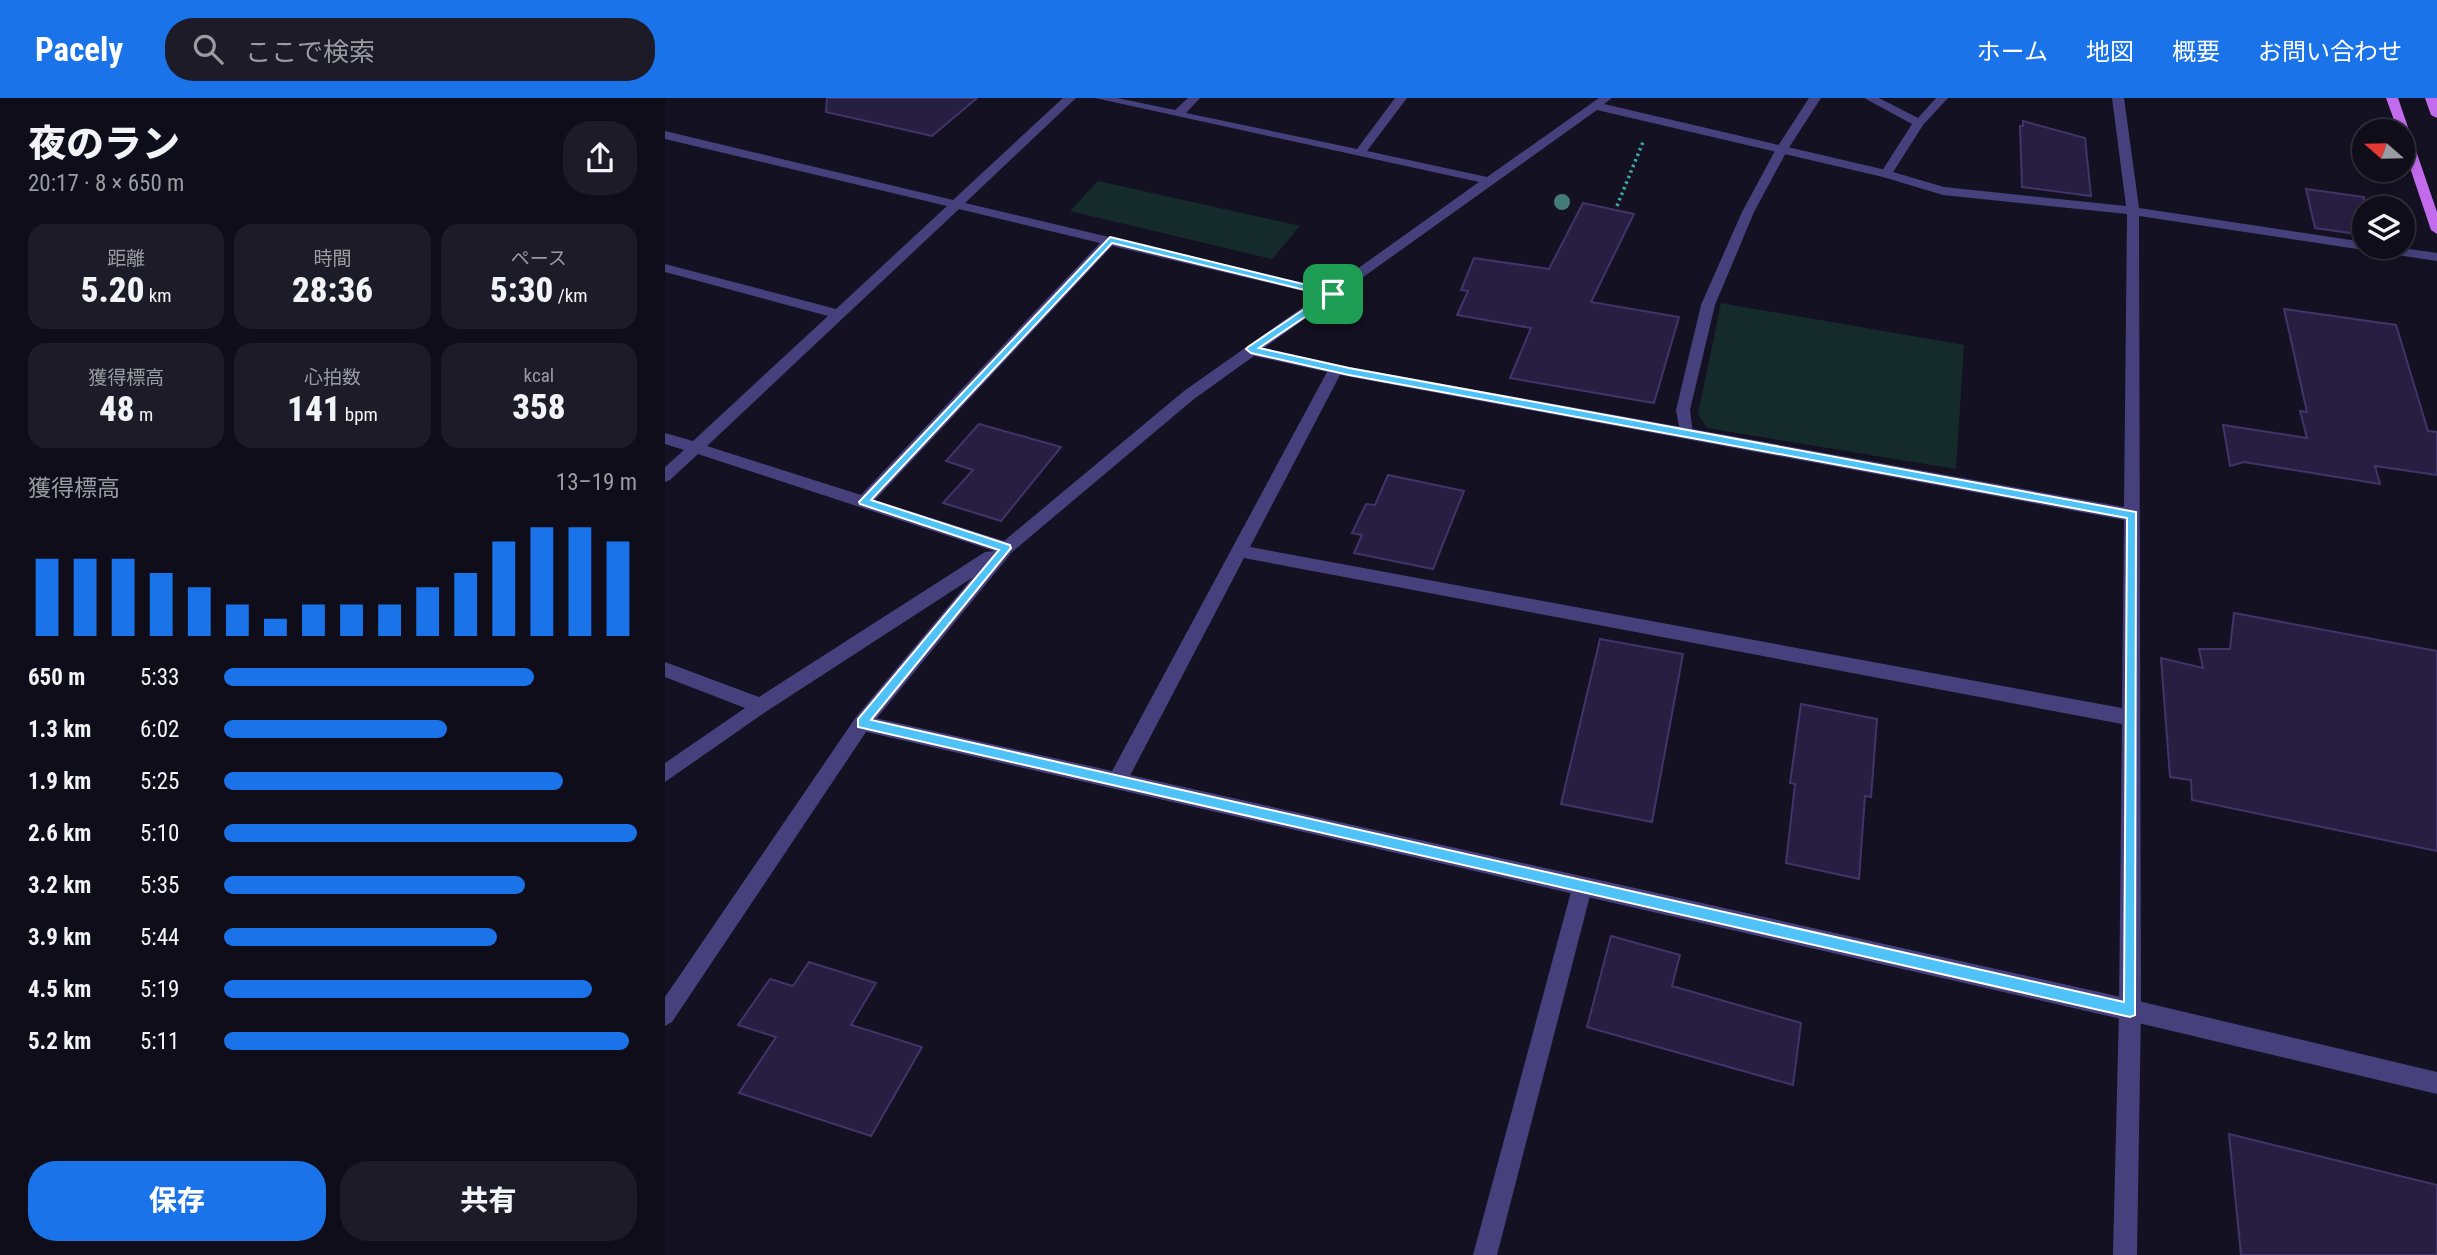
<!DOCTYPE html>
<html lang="ja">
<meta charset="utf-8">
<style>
:root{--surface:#0f0d1a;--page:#1d1b27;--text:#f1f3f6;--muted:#9b9ca2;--line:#2f2d39;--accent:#1a73e8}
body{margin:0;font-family:"Roboto Condensed","Noto Sans JP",sans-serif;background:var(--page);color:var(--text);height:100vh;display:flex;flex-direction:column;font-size:26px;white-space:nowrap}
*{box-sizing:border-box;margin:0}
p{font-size:23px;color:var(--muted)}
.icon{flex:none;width:38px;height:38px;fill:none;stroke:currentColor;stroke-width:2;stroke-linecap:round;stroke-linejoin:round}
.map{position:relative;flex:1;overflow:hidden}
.sheet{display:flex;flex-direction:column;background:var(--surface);width:665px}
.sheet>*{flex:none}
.needle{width:46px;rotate:290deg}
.buttons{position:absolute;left:1687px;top:21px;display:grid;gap:14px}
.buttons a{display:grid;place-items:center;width:63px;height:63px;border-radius:50%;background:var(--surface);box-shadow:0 4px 10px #0003,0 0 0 2px var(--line);font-size:35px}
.pin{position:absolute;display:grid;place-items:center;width:60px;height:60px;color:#fff;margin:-30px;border-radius:14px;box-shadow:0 4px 10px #0006}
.round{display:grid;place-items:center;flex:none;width:74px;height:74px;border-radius:28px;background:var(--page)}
.headline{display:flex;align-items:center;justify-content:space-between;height:119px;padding:0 28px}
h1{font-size:38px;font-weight:800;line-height:52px}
.metrics{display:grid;grid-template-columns:repeat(3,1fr);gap:10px;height:119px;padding:7px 28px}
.metrics div{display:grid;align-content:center;border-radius:18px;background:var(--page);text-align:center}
.metrics b{font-size:35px;font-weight:800}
.metrics small{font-size:19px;font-weight:400}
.metrics p{font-size:19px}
.chart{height:196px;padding:14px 28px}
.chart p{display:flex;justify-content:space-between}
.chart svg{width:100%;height:126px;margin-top:7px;stroke:var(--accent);stroke-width:6}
.cta{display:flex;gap:14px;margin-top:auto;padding:14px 28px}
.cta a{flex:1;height:80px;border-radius:28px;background:var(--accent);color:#fff;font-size:28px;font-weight:800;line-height:80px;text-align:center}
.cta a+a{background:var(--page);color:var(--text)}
ul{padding:0 28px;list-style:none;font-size:23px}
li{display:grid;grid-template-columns:112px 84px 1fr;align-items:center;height:52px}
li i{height:18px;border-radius:9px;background:var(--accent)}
header{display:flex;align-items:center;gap:42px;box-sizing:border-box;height:98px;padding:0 35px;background:var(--accent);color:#fff}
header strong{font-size:33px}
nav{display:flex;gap:38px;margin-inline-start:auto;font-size:24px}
.search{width:490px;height:63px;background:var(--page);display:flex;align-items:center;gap:18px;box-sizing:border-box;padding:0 24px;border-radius:28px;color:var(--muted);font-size:26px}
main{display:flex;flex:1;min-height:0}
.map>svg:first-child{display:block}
.green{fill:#152b2b}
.building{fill:#271f41;stroke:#41346a;stroke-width:2}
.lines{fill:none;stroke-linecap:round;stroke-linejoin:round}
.path{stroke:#3da8a6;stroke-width:3.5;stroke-dasharray:2.5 3.5;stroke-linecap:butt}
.service{fill:#46417c;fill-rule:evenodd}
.minor{fill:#46417c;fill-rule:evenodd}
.tertiary{fill:#46417c;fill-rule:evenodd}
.primary{fill:#c26bed;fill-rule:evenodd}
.tree{fill:#447b77}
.route{fill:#4fc3f7;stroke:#fff;stroke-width:2;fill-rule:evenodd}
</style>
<header>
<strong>Pacely</strong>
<div class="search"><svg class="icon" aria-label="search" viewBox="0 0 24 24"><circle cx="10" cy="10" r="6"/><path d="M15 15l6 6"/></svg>ここで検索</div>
<nav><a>ホーム</a><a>地図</a><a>概要</a><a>お問い合わせ</a></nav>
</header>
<main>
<section class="sheet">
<div class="headline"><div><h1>夜のラン</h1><p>20:17 · 8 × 650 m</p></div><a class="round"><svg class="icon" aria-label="share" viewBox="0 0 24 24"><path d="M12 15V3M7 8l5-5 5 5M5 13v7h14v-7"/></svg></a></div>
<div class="metrics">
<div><p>距離</p><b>5.20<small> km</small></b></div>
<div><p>時間</p><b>28:36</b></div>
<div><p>ペース</p><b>5:30<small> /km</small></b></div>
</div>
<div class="metrics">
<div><p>獲得標高</p><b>48<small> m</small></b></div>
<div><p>心拍数</p><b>141<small> bpm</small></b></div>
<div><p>kcal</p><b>358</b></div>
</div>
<div class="chart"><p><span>獲得標高</span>13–19 m</p>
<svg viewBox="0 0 160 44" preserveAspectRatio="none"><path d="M5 44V17M15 44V17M25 44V17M35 44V22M45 44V27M55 44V33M65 44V38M75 44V33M85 44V33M95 44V33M105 44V27M115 44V22M125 44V11M135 44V6M145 44V6M155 44V11"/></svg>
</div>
<ul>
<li><b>650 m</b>5:33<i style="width:75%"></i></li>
<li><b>1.3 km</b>6:02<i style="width:54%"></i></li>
<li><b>1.9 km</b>5:25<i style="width:82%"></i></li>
<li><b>2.6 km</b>5:10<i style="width:100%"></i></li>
<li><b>3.2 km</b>5:35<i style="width:73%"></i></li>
<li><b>3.9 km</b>5:44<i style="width:66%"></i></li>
<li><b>4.5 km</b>5:19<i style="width:89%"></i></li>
<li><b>5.2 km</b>5:11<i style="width:98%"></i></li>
</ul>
<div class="cta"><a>保存</a><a>共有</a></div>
</section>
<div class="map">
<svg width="1772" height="1157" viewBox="0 0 1772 1157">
<rect width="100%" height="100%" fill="#141122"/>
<path class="green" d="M433 83 635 128 607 161 405 113Z
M1056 205 1299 247 1291 371 1042 330 1033 316Z"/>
<path class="building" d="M162 0H312L267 38 161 14Z
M1358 23 1420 40 1426 98 1357 89 1355 28H1358Z
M1641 91 1699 99V137L1650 130Z
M918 105 969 116 926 204 1014 219 989 305 845 280 866 230 792 217 803 193 796 192 809 160 884 171Z
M1619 211 1731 227 1763 333 1772 334V377L1710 368 1715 386 1579 364 1565 368 1558 327 1642 340 1635 313 1642 314Z
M314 326 396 349 336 423 278 405 308 372 281 363Z
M723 377 799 393 768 471 689 455 697 437 687 435 701 406 710 407Z
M1569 515 1772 553V753L1527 702 1526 682 1505 679 1496 560 1538 570 1534 551H1565Z
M935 541 1018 556 987 724 896 706Z
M1136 606 1212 621 1206 699 1200 698 1194 781 1121 765 1130 686 1125 685Z
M946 838 1015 857 1007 888 1136 925 1128 987 922 929Z
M144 864 211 885 186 927 257 949 206 1038 74 995 111 939 73 927 105 881 128 888Z
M1564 1036 1772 1087V1157H1576Z"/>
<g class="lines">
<path class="path" d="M952 108 978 44"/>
<path class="service" d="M1144 0H1156L1123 51 1089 114 1050 207 1025 312 1028 335 1026 339H1016L1011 312 1036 207 1077 114 1111 51Z
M1199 0H1214L1253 20 1271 0H1283L1258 27 1225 79 1221 80 1215 76 1247 26Z"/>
<path class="minor" d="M398 0H411L300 105 664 191 814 84 430 0H452L510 12 523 0H535L521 15 692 51 730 0H742L702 53 822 79 934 0H947L939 6 1221 72 1279 89 1461 108 1447 0H1459L1474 110 1699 144V149H1730L1772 155V163L1474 118 1476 912 1472 1157H1448L1454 912 1457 626 579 460 459 689 452 691 445 689 443 683 445 677 662 274 589 258 529 301 347 454 203 631 7 924 0 928V899L191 619 307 480 102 613 0 684V665L80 610 0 579V564L94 599 320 454 329 453 33 356 5 382 0 384V369L19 352 0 346V335L28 343 163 218 0 174V166L171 211 282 108 0 41V33L288 102ZM932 12 1218 79 1278 97 1462 116 1459 409 684 269 599 250ZM294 111 435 145 196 397 42 348ZM447 148 655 197 519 293 339 443 210 402ZM675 277 1459 422 1457 610 585 449Z
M917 780 924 783 927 790 832 1157H808L907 790 910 783Z"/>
<path class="tertiary" d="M197 617 1465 901 1772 974V996L1465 923 197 633 191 631 188 625 191 619Z"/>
<path class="primary" d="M1721 0H1733L1772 114V136L1766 132 1738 49V33H1733Z
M1760 0H1772V20L1766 17Z"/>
</g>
<circle class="tree" cx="897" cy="104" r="8"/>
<path class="route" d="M445 139 671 194V198L594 250 684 270 1471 414 1470 917 1465 919 193 629V621L334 452 195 406 194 404ZM447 145 660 197 583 249 581 251 586 255 684 277 1462 420 1459 904 206 622 346 450 345 447 206 402Z"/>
</svg>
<div class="buttons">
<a><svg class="needle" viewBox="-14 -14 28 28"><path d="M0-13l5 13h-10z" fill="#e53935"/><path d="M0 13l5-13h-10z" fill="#9b9ca2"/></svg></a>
<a><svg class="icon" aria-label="layers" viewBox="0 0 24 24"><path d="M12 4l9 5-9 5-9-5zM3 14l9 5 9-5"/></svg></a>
</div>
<div class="pin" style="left:668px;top:196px;background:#1e9e55"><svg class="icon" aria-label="arrive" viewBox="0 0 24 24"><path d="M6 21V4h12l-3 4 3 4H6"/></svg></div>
</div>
</main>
